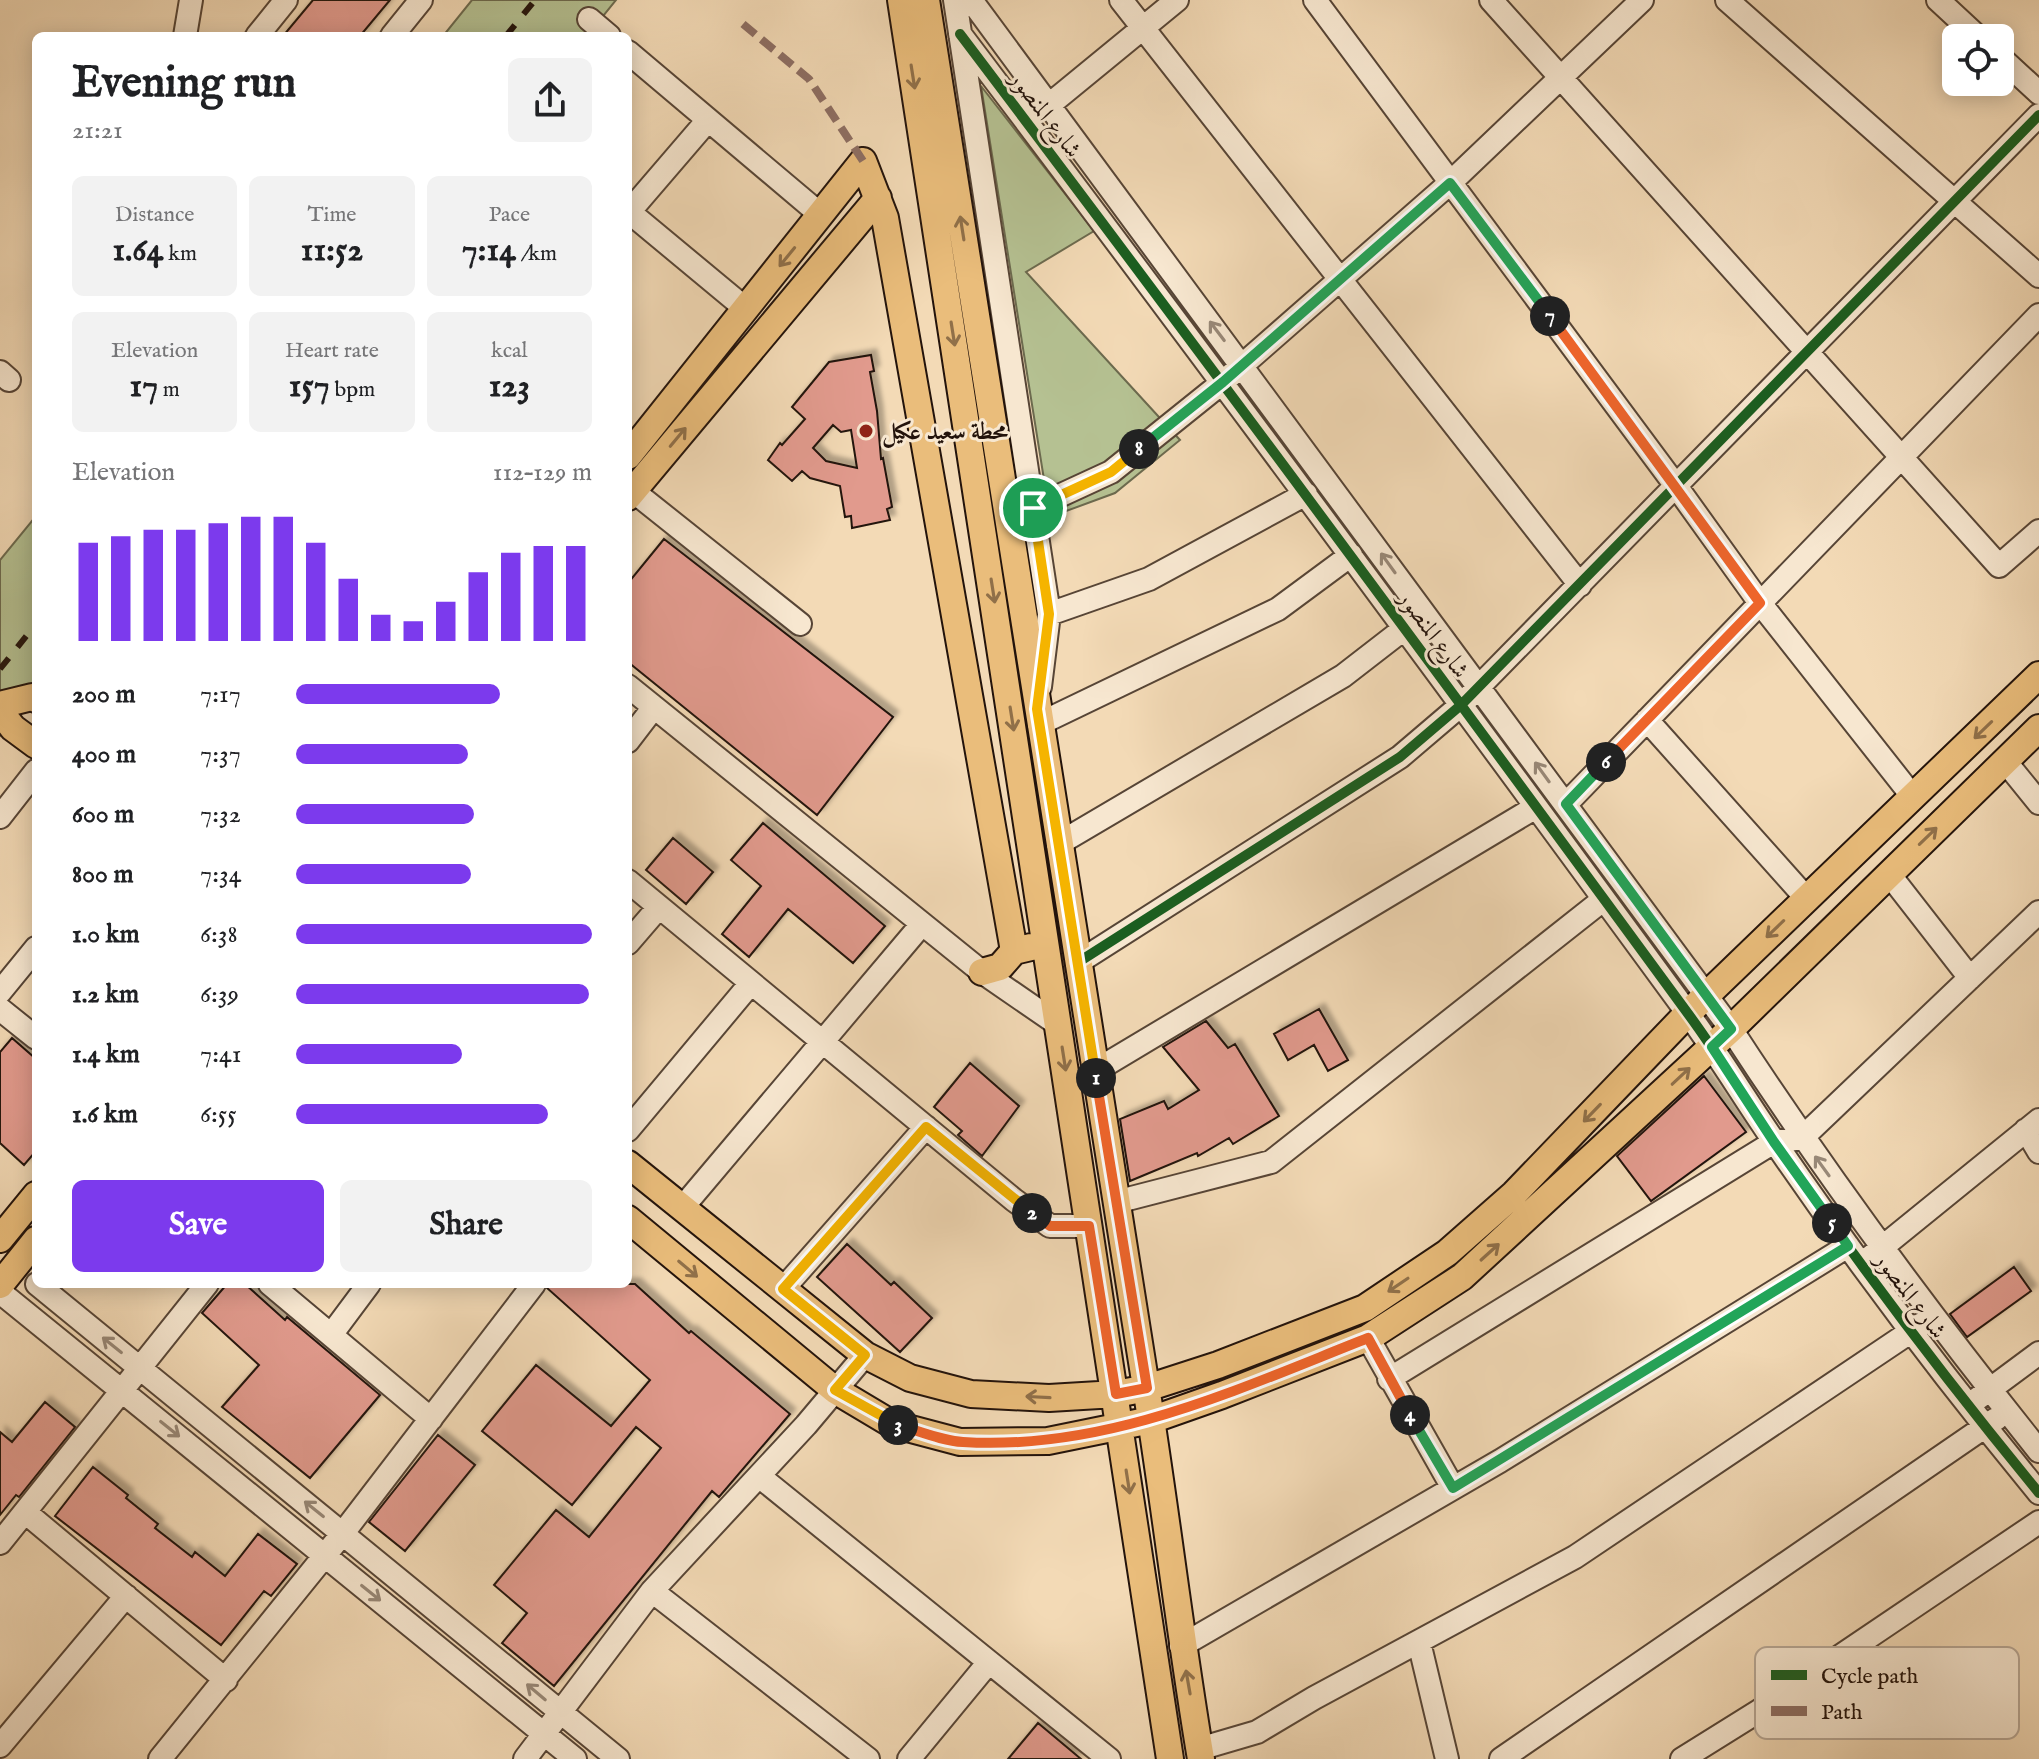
<!DOCTYPE html>
<meta charset="utf-8">
<style>
:root{--surface:#fff;--page:#f2f2f2;--text:#202124;--muted:#757577;--accent:#7c3aed}
body{margin:0;font-family:"IM FELL English",Amiri,serif;background:var(--page);color:var(--text);height:100vh;display:flex;flex-direction:column;font-size:30px;white-space:nowrap}
*{box-sizing:border-box;margin:0}
p{font-size:26px;color:var(--muted)}
.icon{flex:none;width:44px;height:44px;fill:none;stroke:currentColor;stroke-width:2;stroke-linecap:round;stroke-linejoin:round}
.map{position:relative;flex:1;overflow:hidden}
.side{position:absolute;left:32px;top:32px;width:600px;height:1256px;display:flex;flex-direction:column;background:var(--surface);border-radius:12px;box-shadow:0 4px 20px #0003}
.side>*{flex:none}
.controls{position:absolute;left:1942px;top:24px;display:grid;gap:16px}
.controls a{display:grid;place-items:center;width:72px;height:72px;border-radius:12px;background:var(--surface);box-shadow:0 4px 20px #0003;font-size:40px}
.pin{position:absolute;display:grid;place-items:center;width:68px;height:68px;color:#fff;margin:-34px;border:4px solid #fff;border-radius:50%;box-shadow:0 2px 8px #0007}
.km{position:absolute;width:40px;height:40px;margin:-20px;border-radius:50%;background:#222;color:#fff;font-size:22px;line-height:40px;text-align:center}
.round{display:grid;place-items:center;flex:none;width:84px;height:84px;border-radius:12px;background:var(--page)}
.head{display:flex;align-items:center;justify-content:space-between;height:136px;padding:0 40px}
h1{font-size:44px;font-weight:700;line-height:60px}
.metrics{display:grid;grid-template-columns:repeat(3,1fr);gap:12px;height:136px;padding:8px 40px}
.metrics div{display:grid;align-content:center;border-radius:12px;background:var(--page);text-align:center}
.metrics b{font-size:34px;font-weight:700}
.metrics small{font-size:22px;font-weight:400}
.metrics p{font-size:22px}
.chart{height:224px;padding:16px 40px}
.chart p{display:flex;justify-content:space-between}
.chart svg{width:100%;height:144px;margin-top:8px;stroke:var(--accent);stroke-width:6}
.action{display:flex;gap:16px;margin-top:auto;padding:16px 40px}
.action a{flex:1;height:92px;border-radius:12px;background:var(--accent);color:#fff;font-size:32px;font-weight:700;line-height:92px;text-align:center}
.action a+a{background:var(--page);color:var(--text)}
ul{padding:0 40px;list-style:none;font-size:26px}
li{display:grid;grid-template-columns:128px 96px 1fr;align-items:center;height:60px}
li i{height:20px;border-radius:10px;background:var(--accent)}
.map>svg:first-child{display:block}
.green{fill:#b5c192;stroke:#6c6a4e;stroke-width:2}
.building{fill:#e19a8d;stroke:#23130b;stroke-width:2;fill-rule:evenodd;filter:url(#shadow)}
.lines{fill:none;stroke-linecap:round;stroke-linejoin:round}
.minor-casing{stroke:#574536;stroke-width:26}
.major-casing{stroke:#23130b;stroke-width:30}
.minor{stroke:#f7e7d0;stroke-width:22}
.major{stroke:#eabd7b;stroke-width:26}
.rail{stroke:#23130b;stroke-width:6;stroke-dasharray:14 14;stroke-linecap:butt}
.quiet{stroke:#8d6e63;stroke-width:8;stroke-dasharray:16 8;stroke-linecap:butt}
.cycleway-casing{stroke:#f7e7d0;stroke-width:15}
.cycleway{stroke:#1b5e20;stroke-width:10}
.oneway{stroke:#907049}
.oneway2{stroke:#988877}
.split-1-casing{stroke:#fff;stroke-width:16}
.split-2-casing{stroke:#fff;stroke-width:16}
.split-3-casing{stroke:#fff;stroke-width:16}
.split-4-casing{stroke:#fff;stroke-width:16}
.split-5-casing{stroke:#fff;stroke-width:16}
.split-6-casing{stroke:#fff;stroke-width:16}
.split-7-casing{stroke:#fff;stroke-width:16}
.split-8-casing{stroke:#fff;stroke-width:16}
.split-9-casing{stroke:#fff;stroke-width:16}
.split-1{stroke:#f5b400;stroke-width:10}
.split-2{stroke:#f0652b;stroke-width:10}
.split-3{stroke:#f5b400;stroke-width:10}
.split-4{stroke:#f0652b;stroke-width:10}
.split-5{stroke:#22a559;stroke-width:10}
.split-6{stroke:#22a559;stroke-width:10}
.split-7{stroke:#f0652b;stroke-width:10}
.split-8{stroke:#22a559;stroke-width:10}
.split-9{stroke:#f5b400;stroke-width:10}
.poi-dot{fill:#8f2418;stroke:#f7e7d0;stroke-width:3}
.labels{text-anchor:middle;stroke-width:6;stroke-linejoin:round;paint-order:stroke}
.street-label{font-size:24px;fill:#23130b;stroke:#f7e7d0}
.poi-label{font-size:24px;font-weight:bold;fill:#23130b;stroke:#f7e7d0;text-anchor:start}
.key{fill:#f7e7d0;stroke:#b7a795;stroke-width:2}
.key-label{font-size:22px;fill:#23130b}
</style>
<div class="map">
<svg width="2039" height="1759" viewBox="0 0 2039 1759">
<defs>
<filter id="shadow"><feDropShadow dx="5.5" dy="-5.5" stdDeviation="2" flood-color="#0004"/></filter>
</defs>
<rect width="100%" height="100%" fill="#f3dab6"/>
<filter id="stains"><feTurbulence type="fractalNoise" baseFrequency=".0025" numOctaves="4"/><feColorMatrix values="0 0 0 0 .2 0 0 0 0 .09 0 0 0 0 .02 0 0 0 .5 -.17"/></filter>
<radialGradient id="worn" r=".72"><stop offset=".6" stop-color="#630" stop-opacity="0"/><stop offset="1" stop-color="#630" stop-opacity=".3"/></radialGradient>
<path class="green" d="M472 0H616L587 36H443Z
M981 86 1094 231 1026 272 1180 440 1115 493 1050 517Z
M36 516V692L0 736V560Z"/>
<path class="building" d="M313 0H390L360 36H283Z
M871 355 874 371 870 372 877 411 881 459 883 458 892 507 887 509 890 520 852 528 851 516 845 517 840 486 810 478 802 471 792 481 768 460 780 443 782 445 805 419 792 407 829 362ZM833 425 841 432 851 430 857 468 826 461 813 448Z
M664 539 893 717 817 815 628 662V583Z
M763 823 885 926 853 963 788 909 749 957 722 934 761 886 731 860Z
M673 838 713 872 686 904 646 870Z
M1319 1009 1348 1060 1328 1071 1314 1045 1288 1060 1274 1034Z
M1206 1021 1228 1048 1235 1044 1279 1116 1233 1144 1229 1138 1198 1156 1197 1153 1130 1181 1120 1119 1164 1101 1168 1109 1199 1090 1163 1047Z
M12 1038 36 1059V1151L24 1165 0 1143V1052Z
M970 1063 1019 1106 982 1156 958 1135 962 1131 934 1107Z
M1704 1076 1746 1132 1651 1201 1617 1156Z
M847 1244 891 1285 894 1282 932 1318 900 1352 817 1277Z
M2014 1267 2031 1291 1967 1337 1950 1314Z
M227 1284H245L285 1320 287 1317 380 1395 310 1478 222 1407 259 1365 202 1313Z
M548 1284H635L689 1333 691 1331 790 1414 719 1497 712 1491 554 1686 502 1643 527 1613 494 1585 556 1510 589 1537 661 1448 636 1427 572 1505 482 1431 536 1365 611 1426 650 1380 547 1288Z
M45 1402 75 1427 19 1497 16 1495 0 1515V1432L12 1442Z
M438 1435 475 1465 405 1551 369 1522Z
M93 1467 128 1495 126 1498 158 1524 155 1528 192 1557 195 1552 225 1576 258 1534 297 1564 271 1596 264 1591 221 1645 55 1516Z
M1038 1723 1081 1759H1008Z"/>
<g class="lines">
<g class="minor-casing">
<path id="minor" d="M955 0 1049 614 1040 687
M971 0 1731 1029C1826 1175 1930 1315 2039 1451
M1121 0 1580 585
M1315 0 1676 486 1760 603 1913 797
M1491 0 1999 566 2039 531
M1727 0 2039 276
M1938 0 1979 38
M589 19 609 36
M960 34C1206 359 1448 686 1689 1015 1720 1057 1746 1101 1776 1144 1858 1264 1947 1381 2039 1493
M185 36 191 0
M257 36 286 0
M392 36 421 0
M628 52 821 215
M2000 57 2039 93
M1049 105 1177 0
M628 211 746 309
M629 212 708 120
M0 372 9 380
M633 491 800 624
M1033 508 1111 472 1223 382 1450 183 1642 0
M1049 614 1149 579 1306 494
M628 686 982 972 1059 1025
M1647 720 1807 899
M1039 724 1278 609 1351 555
M628 741 654 707
M2005 761 2039 803
M1566 804 2039 315
M0 817 36 771
M1058 844 1343 676 1405 628
M1889 874 1970 978
M628 881 1014 1200 1050 1226H1089
M628 943 659 907
M1077 963 1400 757 1461 705 2039 115
M0 992 36 948
M0 1009 36 1038
M1095 1071 1536 807
M628 1130 751 983
M2026 1130 2039 1152
M1116 1202 1271 1162 1604 899
M682 1208 922 924
M1869 1258 2039 1120
M37 1284 618 1759
M270 1284 431 1419
M783 1289 926 1127
M0 1292 575 1759
M331 1335 369 1284
M1368 1338 1453 1488
M1389 1379 1774 1142 1802 1138 2039 912
M1977 1399 2039 1353
M759 1476 1109 1759
M25 1512 226 1680
M0 1543 207 1284
M652 1591 868 1759
M1419 1642 1447 1759
M1181 1646 1500 1461 1848 1246
M0 1746 126 1596
M1199 1749 1257 1732 1314 1698 1575 1557 1922 1324
M160 1759 343 1533 534 1284
M525 1759 652 1591 806 1425 865 1355
M909 1759 989 1662
M1501 1759 1996 1419
M1682 1759 1759 1711 2039 1522"/>
</g>
<g class="major-casing">
<path id="major" d="M901 0 1170 1759
M926 0C998 463 1074 925 1146 1387 1166 1511 1180 1635 1201 1759
M628 456 863 161 885 218 1014 951
M628 497 878 198
M0 705 32 697 36 699
M0 712 13 728 36 745
M982 972 1000 967 1014 951 1031 947
M628 1164 865 1355 910 1378 971 1394 1049 1398 1116 1394 1147 1388 1218 1365 1365 1308 1447 1253 1514 1194 1688 1013 2039 675
M628 1219 835 1390 892 1424 960 1442 1048 1441 1151 1420 1222 1395 1368 1338 1462 1277 1731 1029 2039 728
M0 1239 36 1195
M0 1285 36 1240"/>
</g>
<use href="#minor" class="minor"/>
<use href="#major" class="major"/>
<path class="rail" d="M506 36 535 0
M0 669 36 624"/>
<path class="quiet" d="M743 24 809 79 863 161"/>
<g class="cycleway-casing">
<path id="cycleway" d="M960 34C1206 359 1448 686 1689 1015 1720 1057 1746 1101 1776 1144 1858 1264 1947 1381 2039 1493
M1077 963 1400 757 1461 705 2039 115"/>
</g>
<use href="#cycleway" class="cycleway"/>
</g>
<defs><path id="oneway-shaft" d="M-6 0H5M1.5-3L5.5 0L1.5 3" fill="none" stroke-width="1.6" stroke-linecap="round" stroke-linejoin="round" transform="scale(2)"/></defs>
<g class="oneway">
<use href="#oneway-shaft" transform="translate(913 77) rotate(81)"/>
<use href="#oneway-shaft" transform="translate(962 228) rotate(-99)"/>
<use href="#oneway-shaft" transform="translate(787 257) rotate(129)"/>
<use href="#oneway-shaft" transform="translate(953 334) rotate(81)"/>
<use href="#oneway-shaft" transform="translate(678 437) rotate(-50)"/>
<use href="#oneway-shaft" transform="translate(993 591) rotate(81)"/>
<use href="#oneway-shaft" transform="translate(1012 719) rotate(81)"/>
<use href="#oneway-shaft" transform="translate(1983 730) rotate(136)"/>
<use href="#oneway-shaft" transform="translate(1928 836) rotate(-44)"/>
<use href="#oneway-shaft" transform="translate(1775 929) rotate(136)"/>
<use href="#oneway-shaft" transform="translate(1064 1059) rotate(81)"/>
<use href="#oneway-shaft" transform="translate(1681 1076) rotate(-43)"/>
<use href="#oneway-shaft" transform="translate(1592 1113) rotate(134)"/>
<use href="#oneway-shaft" transform="translate(1490 1252) rotate(-42)"/>
<use href="#oneway-shaft" transform="translate(688 1269) rotate(40)"/>
<use href="#oneway-shaft" transform="translate(1398 1285) rotate(146)"/>
<use href="#oneway-shaft" transform="translate(1038 1397) rotate(-177)"/>
<use href="#oneway-shaft" transform="translate(1128 1482) rotate(81)"/>
<use href="#oneway-shaft" transform="translate(1188 1682) rotate(-100)"/>
</g>
<g class="oneway2">
<use href="#oneway-shaft" transform="translate(1217 331) rotate(-127)"/>
<use href="#oneway-shaft" transform="translate(1388 563) rotate(-126)"/>
<use href="#oneway-shaft" transform="translate(1542 772) rotate(-126)"/>
<use href="#oneway-shaft" transform="translate(1822 1166) rotate(-126)"/>
<use href="#oneway-shaft" transform="translate(112 1345) rotate(-141)"/>
<use href="#oneway-shaft" transform="translate(170 1429) rotate(39)"/>
<use href="#oneway-shaft" transform="translate(314 1509) rotate(-141)"/>
<use href="#oneway-shaft" transform="translate(371 1593) rotate(39)"/>
<use href="#oneway-shaft" transform="translate(536 1692) rotate(-140)"/>
</g>
<g class="lines">
<g class="split-1-casing">
<path id="split-1" d="M1033 508 1049 614 1037 709 1096 1078"/>
</g>
<g class="split-2-casing">
<path id="split-2" d="M1032 1213 1050 1226H1089L1116 1394 1147 1388 1096 1078"/>
</g>
<g class="split-3-casing">
<path id="split-3" d="M898 1425 835 1390 865 1355 783 1289 926 1127 1032 1213"/>
</g>
<g class="split-4-casing">
<path id="split-4" d="M898 1425C919 1431 942 1441 963 1442 1107 1451 1238 1389 1368 1338L1410 1415"/>
</g>
<g class="split-5-casing">
<path id="split-5" d="M1410 1415 1453 1488 1848 1246 1832 1223"/>
</g>
<g class="split-6-casing">
<path id="split-6" d="M1606 762 1566 804 1731 1029 1712 1047 1774 1142 1832 1223"/>
</g>
<g class="split-7-casing">
<path id="split-7" d="M1550 316 1760 603 1606 762"/>
</g>
<g class="split-8-casing">
<path id="split-8" d="M1139 449 1223 382 1450 183 1550 316"/>
</g>
<g class="split-9-casing">
<path id="split-9" d="M1033 508 1111 472 1139 449"/>
</g>
<use href="#split-1" class="split-1"/>
<use href="#split-2" class="split-2"/>
<use href="#split-3" class="split-3"/>
<use href="#split-4" class="split-4"/>
<use href="#split-5" class="split-5"/>
<use href="#split-6" class="split-6"/>
<use href="#split-7" class="split-7"/>
<use href="#split-8" class="split-8"/>
<use href="#split-9" class="split-9"/>
</g>
<circle class="poi-dot" cx="866" cy="431" r="8"/>
<g class="labels">
<g class="street-label">
<text transform="translate(1046 114) rotate(53)" y="8">شارع المنصور</text>
<text transform="translate(1434 634) rotate(54)" y="8">شارع المنصور</text>
<text transform="translate(1911 1295) rotate(53)" y="8">شارع المنصور</text>
</g>
<g class="poi-label">
<text x="882" y="439">محطة سعيد عكيل</text>
</g>
</g>
<rect x="1755" y="1647" width="264" height="92" rx="12" class="key"/>
<rect x="1771" y="1670" width="36" height="10" fill="#1b5e20"/>
<rect x="1771" y="1706" width="36" height="10" fill="#8d6e63"/>
<g class="key-label">
<text x="1821" y="1683">Cycle path</text>
<text x="1821" y="1719">Path</text>
</g>
<rect width="100%" height="100%" filter="url(#stains)"/>
<rect width="100%" height="100%" fill="url(#worn)"/>
</svg>
<div class="controls">
<a><svg class="icon" aria-label="locate" viewBox="0 0 24 24"><circle cx="12" cy="12" r="6"/><path d="M12 2v4M12 18v4M2 12h4M18 12h4"/></svg></a>
</div>
<div class="pin" style="left:1033px;top:508px;background:#1e9e55"><svg class="icon" aria-label="arrive" viewBox="0 0 24 24"><path d="M6 21V4h12l-3 4 3 4H6"/></svg></div>
<b class="km" style="left:1096px;top:1078px">1</b>
<b class="km" style="left:1032px;top:1213px">2</b>
<b class="km" style="left:898px;top:1425px">3</b>
<b class="km" style="left:1410px;top:1415px">4</b>
<b class="km" style="left:1832px;top:1223px">5</b>
<b class="km" style="left:1606px;top:762px">6</b>
<b class="km" style="left:1550px;top:316px">7</b>
<b class="km" style="left:1139px;top:449px">8</b>
<section class="side">
<div class="head"><div><h1>Evening run</h1><p>21:21</p></div><a class="round"><svg class="icon" aria-label="share" viewBox="0 0 24 24"><path d="M12 15V3M7 8l5-5 5 5M5 13v7h14v-7"/></svg></a></div>
<div class="metrics">
<div><p>Distance</p><b>1.64<small> km</small></b></div>
<div><p>Time</p><b>11:52</b></div>
<div><p>Pace</p><b>7:14<small> /km</small></b></div>
</div>
<div class="metrics">
<div><p>Elevation</p><b>17<small> m</small></b></div>
<div><p>Heart rate</p><b>157<small> bpm</small></b></div>
<div><p>kcal</p><b>123</b></div>
</div>
<div class="chart"><p><span>Elevation</span>112–129 m</p>
<svg viewBox="0 0 160 44" preserveAspectRatio="none"><path d="M5 44V14M15 44V12M25 44V10M35 44V10M45 44V8M55 44V6M65 44V6M75 44V14M85 44V25M95 44V36M105 44V38M115 44V32M125 44V23M135 44V17M145 44V15M155 44V15"/></svg>
</div>
<ul>
<li><b>200 m</b>7:17<i style="width:69%"></i></li>
<li><b>400 m</b>7:37<i style="width:58%"></i></li>
<li><b>600 m</b>7:32<i style="width:60%"></i></li>
<li><b>800 m</b>7:34<i style="width:59%"></i></li>
<li><b>1.0 km</b>6:38<i style="width:100%"></i></li>
<li><b>1.2 km</b>6:39<i style="width:99%"></i></li>
<li><b>1.4 km</b>7:41<i style="width:56%"></i></li>
<li><b>1.6 km</b>6:55<i style="width:85%"></i></li>
</ul>
<div class="action"><a>Save</a><a>Share</a></div>
</section>
</div>
